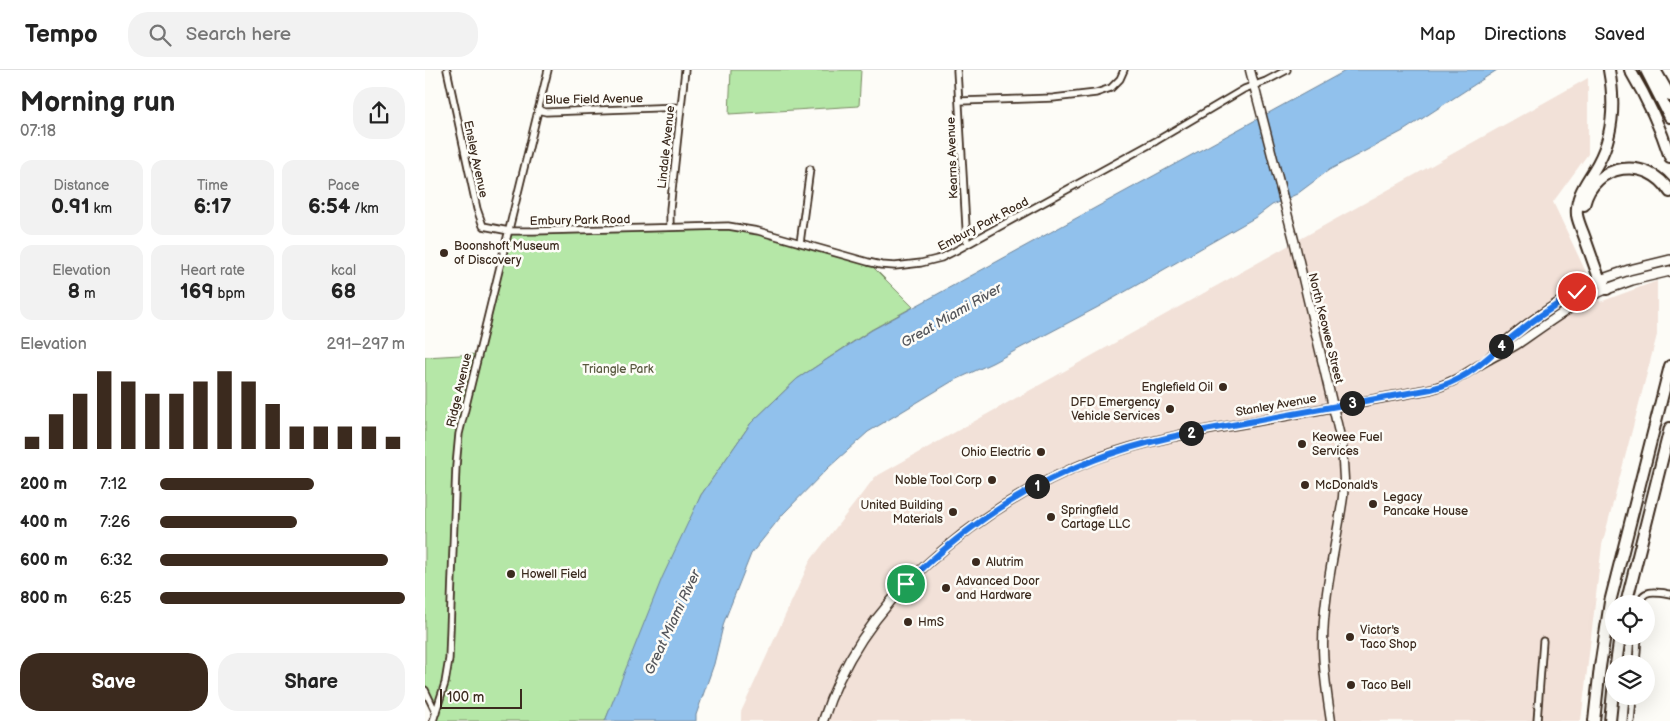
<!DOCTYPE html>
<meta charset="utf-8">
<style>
:root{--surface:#fff;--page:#f2f2f2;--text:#222;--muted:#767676;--line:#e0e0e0;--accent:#3b2a1e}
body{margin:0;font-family:"Balsamiq Sans",sans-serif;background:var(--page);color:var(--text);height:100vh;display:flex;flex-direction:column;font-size:19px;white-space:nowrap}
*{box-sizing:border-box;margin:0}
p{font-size:16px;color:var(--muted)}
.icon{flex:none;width:28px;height:28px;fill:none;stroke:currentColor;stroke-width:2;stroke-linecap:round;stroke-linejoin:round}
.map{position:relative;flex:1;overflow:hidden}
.panel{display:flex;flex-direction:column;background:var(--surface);width:425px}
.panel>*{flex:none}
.controls{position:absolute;left:1180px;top:525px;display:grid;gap:10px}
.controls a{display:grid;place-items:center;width:50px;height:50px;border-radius:50%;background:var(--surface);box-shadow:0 5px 20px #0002;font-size:25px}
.scale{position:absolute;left:15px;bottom:12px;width:82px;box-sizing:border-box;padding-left:5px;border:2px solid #3b2a1e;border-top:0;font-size:14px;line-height:18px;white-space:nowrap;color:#3b2a1e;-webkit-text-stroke:4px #fdfcf7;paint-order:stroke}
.pin{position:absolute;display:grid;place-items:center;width:42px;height:42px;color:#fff;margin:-21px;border:2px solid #fff;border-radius:50%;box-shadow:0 1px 5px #0007}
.km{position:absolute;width:25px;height:25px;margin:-12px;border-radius:50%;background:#222;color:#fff;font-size:14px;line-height:25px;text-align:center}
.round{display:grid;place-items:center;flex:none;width:52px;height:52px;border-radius:20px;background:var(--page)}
.head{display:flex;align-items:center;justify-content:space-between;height:85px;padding:0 20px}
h1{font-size:28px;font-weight:800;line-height:38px}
.figures{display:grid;grid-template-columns:repeat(3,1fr);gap:8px;height:85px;padding:5px 20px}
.figures div{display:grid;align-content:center;border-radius:12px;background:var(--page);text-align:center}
.figures b{font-size:21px;font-weight:800}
.figures small{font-size:14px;font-weight:400}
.figures p{font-size:14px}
.chart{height:140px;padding:10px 20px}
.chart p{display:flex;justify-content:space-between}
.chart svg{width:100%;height:90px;margin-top:5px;stroke:var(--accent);stroke-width:6}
.primary-button{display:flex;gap:10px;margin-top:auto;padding:10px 20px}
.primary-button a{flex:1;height:58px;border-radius:20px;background:var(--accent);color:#fff;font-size:20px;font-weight:800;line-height:58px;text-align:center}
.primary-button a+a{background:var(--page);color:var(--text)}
ul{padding:0 20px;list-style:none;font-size:16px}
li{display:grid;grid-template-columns:80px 60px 1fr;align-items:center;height:38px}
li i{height:12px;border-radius:6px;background:var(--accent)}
header{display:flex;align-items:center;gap:30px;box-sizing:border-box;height:70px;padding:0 25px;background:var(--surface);border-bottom:1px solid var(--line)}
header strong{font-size:24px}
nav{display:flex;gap:28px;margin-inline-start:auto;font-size:18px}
.search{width:350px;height:45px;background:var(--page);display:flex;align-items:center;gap:12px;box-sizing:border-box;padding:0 18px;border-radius:20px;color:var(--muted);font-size:19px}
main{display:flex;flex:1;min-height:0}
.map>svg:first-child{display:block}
.built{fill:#f2e1d8}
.green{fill:#b5e7a7;stroke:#788862}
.water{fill:#91c1ec;stroke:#6f859a}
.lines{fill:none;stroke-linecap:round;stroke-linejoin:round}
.street-casing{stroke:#3b2a1e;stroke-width:9}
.secondary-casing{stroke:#3b2a1e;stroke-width:11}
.primary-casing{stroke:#3b2a1e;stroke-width:12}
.highway-casing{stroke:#3b2a1e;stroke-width:14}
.street{stroke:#fdfcf7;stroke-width:5.5}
.secondary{stroke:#fdfcf7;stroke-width:8}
.primary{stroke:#fdfcf7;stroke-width:9}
.highway{stroke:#fdfcf7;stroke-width:10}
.route-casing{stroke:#fff;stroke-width:10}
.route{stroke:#1a73e8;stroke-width:6}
.poi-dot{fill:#3b2a1e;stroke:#fdfcf7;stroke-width:2}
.labels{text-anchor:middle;stroke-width:5;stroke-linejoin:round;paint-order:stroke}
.street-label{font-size:12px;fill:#3b2a1e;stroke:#fdfcf7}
.poi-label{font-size:12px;fill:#3b2a1e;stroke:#fdfcf7;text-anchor:start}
.park-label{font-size:12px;fill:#5a5940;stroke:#fdfcf7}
.water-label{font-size:14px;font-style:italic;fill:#55575c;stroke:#fdfcf7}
</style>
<header>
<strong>Tempo</strong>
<div class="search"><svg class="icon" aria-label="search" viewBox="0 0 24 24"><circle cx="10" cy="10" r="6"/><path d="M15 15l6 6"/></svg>Search here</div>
<nav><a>Map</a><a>Directions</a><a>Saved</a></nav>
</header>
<main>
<section class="panel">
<div class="head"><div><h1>Morning run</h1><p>07:18</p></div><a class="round"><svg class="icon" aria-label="share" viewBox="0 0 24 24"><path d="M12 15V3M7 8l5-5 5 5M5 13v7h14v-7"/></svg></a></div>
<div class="figures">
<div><p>Distance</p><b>0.91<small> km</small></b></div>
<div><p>Time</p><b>6:17</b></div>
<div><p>Pace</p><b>6:54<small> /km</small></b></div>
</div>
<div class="figures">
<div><p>Elevation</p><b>8<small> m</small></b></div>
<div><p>Heart rate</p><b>169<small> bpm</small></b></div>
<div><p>kcal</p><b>68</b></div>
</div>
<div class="chart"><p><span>Elevation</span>291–297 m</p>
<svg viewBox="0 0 160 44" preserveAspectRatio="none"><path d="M5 44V38M15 44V27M25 44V17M35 44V6M45 44V11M55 44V17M65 44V17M75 44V11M85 44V6M95 44V11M105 44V22M115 44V33M125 44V33M135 44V33M145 44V33M155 44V38"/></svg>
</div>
<ul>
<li><b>200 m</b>7:12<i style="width:63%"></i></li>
<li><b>400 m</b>7:26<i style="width:56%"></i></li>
<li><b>600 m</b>6:32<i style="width:93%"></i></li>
<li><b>800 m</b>6:25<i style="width:100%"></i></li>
</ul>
<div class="primary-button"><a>Save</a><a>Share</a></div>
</section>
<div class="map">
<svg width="1245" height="651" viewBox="0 0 1245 651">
<rect width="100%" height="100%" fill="#fdfcf7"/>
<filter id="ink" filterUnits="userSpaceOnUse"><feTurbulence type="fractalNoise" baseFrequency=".02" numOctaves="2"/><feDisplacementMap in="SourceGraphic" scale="10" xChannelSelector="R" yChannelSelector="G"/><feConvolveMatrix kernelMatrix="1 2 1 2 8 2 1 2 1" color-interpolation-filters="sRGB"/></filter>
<g filter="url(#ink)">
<path class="built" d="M1163 8V84L1128 132 1175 232 1232 211V265L1177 475 1156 651H316V642L385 491 450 407Z"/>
<path class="green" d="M306 0H436L434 36 304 44Z
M303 156 443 192 488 237 446 260 372 309 326 353 276 425 180 651H8L11 643 0 620V287L53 284 84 161Z"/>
<path class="water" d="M922 0H1072L978 61 904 100 872 124 847 135 831 147 675 236 567 293 526 312 443 362 403 398 358 444 326 484 299 552 289 594 271 645V651H180L237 508 276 425 326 353 372 309 447 260Z"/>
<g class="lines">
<g class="street-casing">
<path id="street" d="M22 0 52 139 58 156 84 161H108L303 156 333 161 443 192 456 195 470 196 496 193 516 188 530 181 731 71 819 19 841 11 862 0
M532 0 542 174
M535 31 628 28 671 23 686 18 695 9 699 0
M113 40 121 42 256 37
M245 157V139L260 0
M375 173 385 99
M1215 534C1216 518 1233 522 1245 524
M1211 594 1213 566
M0 620 11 643
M8 651 20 613 24 589 31 396 34 364 123 0
M1112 651 1118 571
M1206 651 1208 626"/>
</g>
<g class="secondary-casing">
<path id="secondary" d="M825 0 869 170 917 375 919 409 918 427C911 476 898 525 898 575 898 601 902 625 906 651
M1065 287C1088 261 1142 224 1175 210
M398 651C417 590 454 538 501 495 550 450 607 414 670 389 721 370 774 361 827 352 887 341 946 330 1006 319 1030 313 1043 301 1063 290 1074 283 1087 279 1097 271 1124 252 1151 232 1182 219"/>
</g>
<g class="primary-casing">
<path id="primary" d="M1175 210 1204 200 1245 190
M1182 219 1207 210 1245 201"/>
</g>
<g class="highway-casing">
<path id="highway" d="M1205 0C1221 27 1235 56 1245 87
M1221 0 1245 47
M1230 0 1245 26
M1159 135C1169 92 1223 86 1245 122
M1182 219 1175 210C1169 195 1164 179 1158 163 1156 158 1153 151 1152 145 1150 124 1164 110 1173 93 1189 64 1190 32 1184 0
M1201 534 1245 358
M1191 594 1195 566
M1169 651 1175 597 1185 532 1245 296
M1185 651 1189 612"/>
</g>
<use href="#street" class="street"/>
<use href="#secondary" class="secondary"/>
<use href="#primary" class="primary"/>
<use href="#highway" class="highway"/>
</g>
</g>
<g class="lines" filter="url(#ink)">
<g class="route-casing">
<path id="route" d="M481 514C535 461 598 417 669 390 723 369 779 360 835 350 892 340 949 329 1006 319 1047 309 1063 285 1095 261 1113 246 1133 234 1152 222"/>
</g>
<use href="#route" class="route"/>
</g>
<g class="poi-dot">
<circle cx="19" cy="183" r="5"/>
<circle cx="798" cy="317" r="5"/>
<circle cx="745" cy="339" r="5"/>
<circle cx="877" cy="374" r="5"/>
<circle cx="616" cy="382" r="5"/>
<circle cx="567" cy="410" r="5"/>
<circle cx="880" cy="415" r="5"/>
<circle cx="948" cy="434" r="5"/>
<circle cx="528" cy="442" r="5"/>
<circle cx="626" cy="447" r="5"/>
<circle cx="551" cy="492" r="5"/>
<circle cx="86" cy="504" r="5"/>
<circle cx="521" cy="518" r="5"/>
<circle cx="483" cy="552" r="5"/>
<circle cx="925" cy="567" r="5"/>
<circle cx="926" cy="615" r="5"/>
</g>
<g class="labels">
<g class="street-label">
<text transform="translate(169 29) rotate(-1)" y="4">Blue Field Avenue</text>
<text transform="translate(241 77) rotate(-84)" y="4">Lindale Avenue</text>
<text transform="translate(527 88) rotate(-92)" y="4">Kearns Avenue</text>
<text transform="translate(51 89) rotate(78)" y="4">Ensley Avenue</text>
<text transform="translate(155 150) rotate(-1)" y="4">Embury Park Road</text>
<text transform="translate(558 154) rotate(-28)" y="4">Embury Park Road</text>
<text transform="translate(901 258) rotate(76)" y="4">North Keowee Street</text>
<text transform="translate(34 320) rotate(-77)" y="4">Ridge Avenue</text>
<text transform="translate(851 335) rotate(-10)" y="4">Stanley Avenue</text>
</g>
<g class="poi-label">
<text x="29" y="180">Boonshoft Museum<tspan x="29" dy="14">of Discovery</tspan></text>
<text x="788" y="321" text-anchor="end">Englefield Oil</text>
<text x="735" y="336" text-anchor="end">DFD Emergency<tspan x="735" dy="14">Vehicle Services</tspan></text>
<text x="887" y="371">Keowee Fuel<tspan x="887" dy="14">Services</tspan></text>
<text x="606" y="386" text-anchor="end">Ohio Electric</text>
<text x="557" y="414" text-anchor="end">Noble Tool Corp</text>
<text x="890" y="419">McDonald's</text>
<text x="958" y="431">Legacy<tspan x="958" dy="14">Pancake House</tspan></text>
<text x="518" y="439" text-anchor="end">United Building<tspan x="518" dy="14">Materials</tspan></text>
<text x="636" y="444">Springfield<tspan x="636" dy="14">Cartage LLC</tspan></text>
<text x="561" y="496">Alutrim</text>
<text x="96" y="508">Howell Field</text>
<text x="531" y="515">Advanced Door<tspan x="531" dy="14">and Hardware</tspan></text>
<text x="493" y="556">HmS</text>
<text x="935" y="564">Victor's<tspan x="935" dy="14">Taco Shop</tspan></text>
<text x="936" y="619">Taco Bell</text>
</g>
<g class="park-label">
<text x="193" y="303">Triangle Park</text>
</g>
<g class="water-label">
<text transform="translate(526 245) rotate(-30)" y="5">Great Miami River</text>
<text transform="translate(247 552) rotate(-65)" y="5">Great Miami River</text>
</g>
</g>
</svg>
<div class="controls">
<a><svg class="icon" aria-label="locate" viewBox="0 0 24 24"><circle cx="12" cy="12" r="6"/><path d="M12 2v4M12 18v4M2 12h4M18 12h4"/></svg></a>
<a><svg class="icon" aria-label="layers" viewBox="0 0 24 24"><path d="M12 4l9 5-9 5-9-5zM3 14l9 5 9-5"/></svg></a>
</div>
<div class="scale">100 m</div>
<div class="pin" style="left:481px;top:514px;background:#1e9e55"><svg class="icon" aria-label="arrive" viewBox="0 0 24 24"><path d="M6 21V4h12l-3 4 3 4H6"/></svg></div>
<div class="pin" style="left:1152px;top:222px;background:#d93025"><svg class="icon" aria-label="check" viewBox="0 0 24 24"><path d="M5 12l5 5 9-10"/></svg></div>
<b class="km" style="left:612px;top:416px">1</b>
<b class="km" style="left:766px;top:363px">2</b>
<b class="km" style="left:927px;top:333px">3</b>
<b class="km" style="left:1076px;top:276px">4</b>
</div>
</main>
